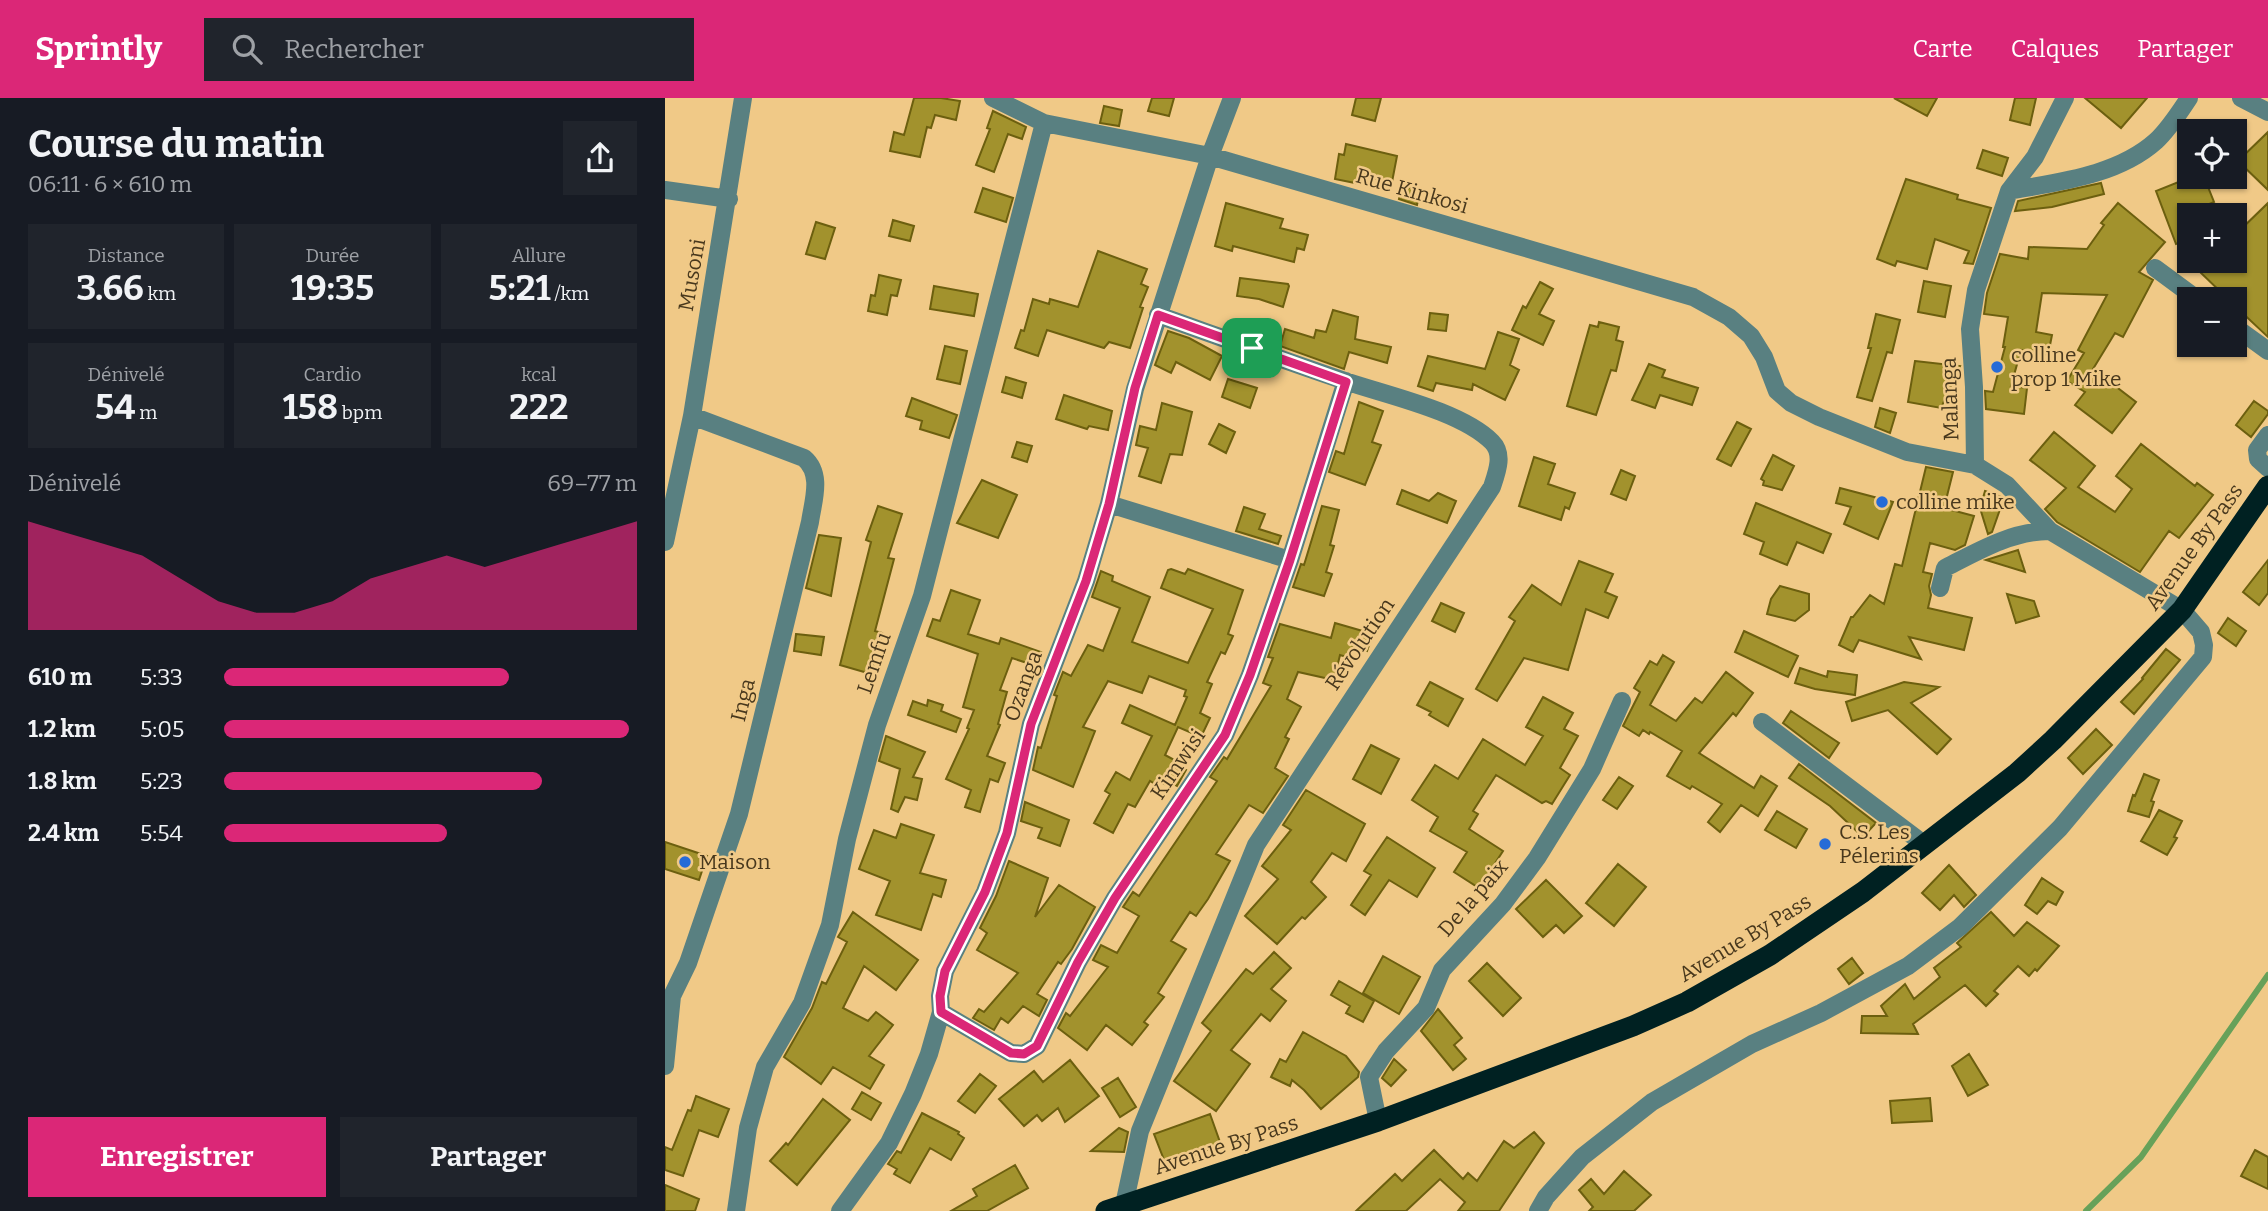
<!DOCTYPE html>
<html lang="fr">
<meta charset="utf-8">
<style>
:root{--surface:#171b24;--page:#20242c;--text:#f1f3f6;--muted:#9ea1a6;--accent:#db2777}
body{margin:0;font-family:Bitter,serif;background:var(--page);color:var(--text);height:100vh;display:flex;flex-direction:column;font-size:26px;white-space:nowrap}
*{box-sizing:border-box;margin:0}
p{font-size:23px;color:var(--muted)}
.icon{flex:none;width:38px;height:38px;fill:none;stroke:currentColor;stroke-width:2;stroke-linecap:round;stroke-linejoin:round}
.map{position:relative;flex:1;overflow:hidden}
.drawer{display:flex;flex-direction:column;background:var(--surface);width:665px}
.drawer>*{flex:none}
.buttons{position:absolute;left:1512px;top:21px;display:grid;gap:14px}
.buttons a{display:grid;place-items:center;width:70px;height:70px;border-radius:0px;background:var(--surface);box-shadow:0 2px 5px #0004;font-size:35px}
.pin{position:absolute;display:grid;place-items:center;width:60px;height:60px;color:#fff;margin:-30px;border-radius:14px;box-shadow:0 4px 10px #0006}
.round{display:grid;place-items:center;flex:none;width:74px;height:74px;border-radius:0px;background:var(--page)}
.summary{display:flex;align-items:center;justify-content:space-between;height:119px;padding:0 28px}
h1{font-size:38px;font-weight:700;line-height:52px}
.metrics{display:grid;grid-template-columns:repeat(3,1fr);gap:10px;height:119px;padding:7px 28px}
.metrics div{display:grid;align-content:center;border-radius:0px;background:var(--page);text-align:center}
.metrics b{font-size:35px;font-weight:700}
.metrics small{font-size:19px;font-weight:400}
.metrics p{font-size:19px}
.chart{height:196px;padding:14px 28px}
.chart p{display:flex;justify-content:space-between}
.chart svg{width:100%;height:126px;margin-top:7px;fill:var(--accent);opacity:.7}
.button{display:flex;gap:14px;margin-top:auto;padding:14px 28px}
.button a{flex:1;height:80px;border-radius:0px;background:var(--accent);color:#fff;font-size:28px;font-weight:700;line-height:80px;text-align:center}
.button a+a{background:var(--page);color:var(--text)}
ul{padding:0 28px;list-style:none;font-size:23px}
li{display:grid;grid-template-columns:112px 84px 1fr;align-items:center;height:52px}
li i{height:18px;border-radius:9px;background:var(--accent)}
header{display:flex;align-items:center;gap:42px;box-sizing:border-box;height:98px;padding:0 35px;background:var(--accent);color:#fff}
header strong{font-size:33px}
nav{display:flex;gap:38px;margin-inline-start:auto;font-size:24px}
.search{width:490px;height:63px;background:var(--page);display:flex;align-items:center;gap:18px;box-sizing:border-box;padding:0 24px;border-radius:0px;color:var(--muted);font-size:26px}
main{display:flex;flex:1;min-height:0}
.map>svg:first-child{display:block}
.lines{fill:none;stroke-linecap:round;stroke-linejoin:round}
.stream{stroke:#67a159;stroke-width:6}
.building{fill:#a2922d;stroke:#6c5f0f;stroke-width:2}
.minor{stroke:#598081;stroke-width:18}
.highway{stroke:#002122;stroke-width:21}
.route-casing{stroke:#fff;stroke-width:14}
.route{stroke:#db2777;stroke-width:9}
.poi-dot{fill:#266bd7;stroke:#f0c987;stroke-width:2.5}
.labels{text-anchor:middle;stroke-width:5;stroke-linejoin:round;paint-order:stroke}
.street-label{font-size:21px;fill:#48381d;stroke:#f0c987}
.poi-label{font-size:21px;fill:#48381d;stroke:#f0c987;text-anchor:start}
</style>
<header>
<strong>Sprintly</strong>
<div class="search"><svg class="icon" aria-label="search" viewBox="0 0 24 24"><circle cx="10" cy="10" r="6"/><path d="M15 15l6 6"/></svg>Rechercher</div>
<nav><a>Carte</a><a>Calques</a><a>Partager</a></nav>
</header>
<main>
<section class="drawer">
<div class="summary"><div><h1>Course du matin</h1><p>06:11 · 6 × 610 m</p></div><a class="round"><svg class="icon" aria-label="share" viewBox="0 0 24 24"><path d="M12 15V3M7 8l5-5 5 5M5 13v7h14v-7"/></svg></a></div>
<div class="metrics">
<div><p>Distance</p><b>3.66<small> km</small></b></div>
<div><p>Durée</p><b>19:35</b></div>
<div><p>Allure</p><b>5:21<small> /km</small></b></div>
</div>
<div class="metrics">
<div><p>Dénivelé</p><b>54<small> m</small></b></div>
<div><p>Cardio</p><b>158<small> bpm</small></b></div>
<div><p>kcal</p><b>222</b></div>
</div>
<div class="chart"><p><span>Dénivelé</span>69–77 m</p>
<svg viewBox="0 0 160 44" preserveAspectRatio="none"><path d="M0 44V6L10 10L20 14L30 18L40 26L50 34L60 38L70 38L80 34L90 26L100 22L110 18L120 22L130 18L140 14L150 10L160 6V44z"/></svg>
</div>
<ul>
<li><b>610 m</b>5:33<i style="width:69%"></i></li>
<li><b>1.2 km</b>5:05<i style="width:98%"></i></li>
<li><b>1.8 km</b>5:23<i style="width:77%"></i></li>
<li><b>2.4 km</b>5:54<i style="width:54%"></i></li>
</ul>
<div class="button"><a>Enregistrer</a><a>Partager</a></div>
</section>
<div class="map">
<svg width="1603" height="1113" viewBox="0 0 1603 1113">
<rect width="100%" height="100%" fill="#f0c987"/>
<g class="lines">
<path class="stream" d="M1421 1113 1476 1059 1603 877"/>
</g>
<path class="building" d="M249 0H276L295 3 291 22 270 17 266 30 262 29 255 59 225 53 229 34 239 37Z
M487 0H509L504 18 483 13Z
M691 0H716L710 23 687 17Z
M1229 0H1272L1262 18Z
M1350 0H1371L1365 27 1345 22Z
M1420 0H1482L1456 30Z
M439 8 457 12 454 28 435 25Z
M328 13 361 29 357 41 343 36 329 74 311 67 325 31 322 30Z
M1603 34V92L1573 63Z
M681 46 732 58 727 84 697 78 695 86 670 81 674 56 679 57Z
M1318 52 1343 60 1337 78 1312 70Z
M1526 79H1539L1549 104 1537 109 1540 117H1524V141L1511 146 1491 93Z
M1241 81 1293 97 1292 101 1326 110 1308 166 1299 165 1304 153 1270 141 1262 171 1232 163 1230 168 1212 161Z
M1436 85 1439 96 1387 109 1350 113 1353 103Z
M737 88 755 92 752 107 734 101Z
M318 90 348 100 341 124 310 114Z
M561 105 618 121 615 130 643 137 639 152 632 150 629 164 568 148 567 153 550 148Z
M1453 105 1500 144 1474 174 1488 182 1458 239 1450 235 1428 271 1471 304 1447 335 1410 307 1420 294 1402 283 1419 255 1413 252 1442 197 1377 195 1371 234 1387 237 1383 257 1356 252 1346 288 1362 290 1359 316 1321 311 1320 293 1328 294 1340 249H1338L1343 219 1319 216 1322 195 1335 156 1363 161 1364 149 1422 151 1439 127 1436 125Z
M1603 105V239L1570 208V201H1563L1534 173 1544 163H1570V137Z
M228 122 249 128 245 143 224 138Z
M151 124 170 130 160 161 141 156Z
M433 153 482 171 476 186 483 189 475 209 478 210 465 250 444 244 439 250 382 232 373 258 350 250 356 232 359 233 368 201 384 206 385 201 413 209Z
M214 177 236 182 232 198 226 197 222 217 203 213 206 197 210 198Z
M575 180 623 186 624 188 618 209 594 201 572 198Z
M1259 183 1286 188 1280 219 1253 214Z
M875 184 888 191 874 216 889 223 878 247 847 232 858 208 861 210Z
M269 188 313 196 309 218 265 211Z
M668 212 693 219 690 241 726 249 722 265 684 254 679 271 615 248 620 231 649 240 651 232 661 234Z
M765 215 783 217 781 233 763 231Z
M1211 216 1235 222 1227 255 1222 254 1207 303 1192 299 1206 250H1203Z
M934 224 954 229 951 242 958 244 951 273 946 272 931 317 902 308 925 227 933 229Z
M503 233 524 240 557 258 545 282 511 264 506 275 490 267Z
M833 234 854 241 845 267 854 272 840 302 808 286 807 292 771 285 768 293 753 288 763 258 820 271Z
M280 248 302 253 295 286 272 281Z
M1250 263 1295 268 1276 310 1243 304Z
M984 266 1000 272 997 279 1033 290 1027 307 995 297 990 310 967 302Z
M341 279 361 285 357 300 337 294Z
M563 281 592 290 585 310 557 299Z
M399 297 447 313 443 332 424 328 422 331 391 321Z
M247 300 292 317 284 340 255 331 257 323 241 318Z
M1589 303 1603 313V316L1586 339 1571 327Z
M694 304 718 313 707 344 716 347 700 387 664 374 671 353 679 356Z
M497 305 527 314 517 357 505 356 496 385 474 378 483 350 471 347 475 328 491 332Z
M1215 310 1231 315 1225 335 1210 329Z
M1072 324 1086 331 1066 368 1052 361Z
M554 326 570 334 561 355 544 346Z
M1389 334 1430 368 1413 389 1450 414 1467 391 1451 378 1476 346 1530 388 1532 385 1548 397 1514 440 1504 433 1475 474 1392 424 1380 411 1401 390 1365 362Z
M352 344 367 348 362 364 347 359Z
M1108 357 1129 368 1117 392 1098 387 1099 383 1096 381Z
M869 359 890 366 883 386 910 395 904 411 900 409 896 422 854 408Z
M1261 369 1288 374 1279 410 1309 418 1300 447 1290 452 1265 445 1258 474 1267 476 1264 488 1266 497 1263 510 1307 520 1299 552 1244 539 1256 561 1194 542 1188 554 1174 547 1186 519H1188L1205 497 1219 506 1230 466 1237 468Z
M956 372 970 378 961 402 946 396Z
M317 382 352 397 333 440 292 425Z
M1175 390 1228 404 1213 441 1179 426 1186 409 1171 405Z
M737 392 764 403 773 395 791 403 782 425 732 406Z
M1320 393 1339 400 1327 434 1323 436 1315 410Z
M1091 405 1166 436 1158 455 1132 444 1122 467 1095 456 1099 444 1079 436Z
M213 408 237 416 223 460 229 461 210 533 217 535 206 576 175 567 206 444 201 442Z
M657 408 674 412 665 447 669 448 661 474 667 476 659 498 628 489 636 466 639 467Z
M579 409 600 416 594 431 616 438 613 446 571 433Z
M154 437 176 440 166 498 141 490Z
M1353 452 1360 474 1321 462Z
M1603 462V495L1594 507 1578 494Z
M914 463 948 476 940 494 952 499 943 520 921 511 903 572 859 560 832 603 811 591 850 523 844 519 867 487 896 507Z
M506 471 520 476 523 471 578 492 563 536 568 538 560 556 556 554 542 584 547 586 535 615 545 620 536 639 513 629 500 657 515 665 514 669 521 672 512 688 501 682 499 686 493 683 490 686 485 683 470 709 463 706 448 735 429 725 445 696 440 693 451 674 465 682 487 638 457 625 465 607 510 627 522 599 519 598 521 592 484 578 477 595 443 583 418 629 430 633 408 689 368 672 373 649 376 650 392 598 389 597 398 574 406 578 423 547 438 553 455 510 427 499 436 473 448 478 447 483 485 499 467 544 523 565 548 511 496 490 503 472Z
M1115 488 1144 496V512L1130 523 1102 516 1106 501Z
M286 492 315 502 303 536 334 546 336 540 376 554 371 568 347 560 335 592 342 594 333 626 335 627 322 658 340 665 333 684 325 681 315 714 300 709 306 692 281 681 304 631 302 630 309 612 298 609 313 556 262 538 268 521 275 523Z
M1342 496 1369 503 1374 518 1351 525Z
M776 505 799 515 790 534 767 523Z
M1563 520 1581 533 1571 548 1553 535Z
M670 525 708 536 702 553 688 548 685 560 675 557 669 582 633 574 622 601 636 609 620 639 624 641 610 670 623 678 598 715 584 707 551 756 565 763 543 801 531 818 525 814 506 843 521 851 493 895 499 899 479 924 483 927 467 947 441 927 422 952 393 930 401 915 405 918 443 869 428 862 436 847 452 855 474 818 458 809 468 794 474 798 495 767 552 683 545 679 559 659 562 661 606 588 598 585 608 560 603 559 615 526 666 540Z
M1079 533 1133 558 1123 579 1070 554Z
M131 536 159 539 156 557 129 553Z
M1501 551 1515 562 1469 616 1456 604 1478 581 1477 580Z
M998 557 1009 564 985 607 1011 623 1030 600 1037 605 1061 574 1088 595 1071 618 1068 615 1034 655 1089 690 1096 678 1112 688 1093 718 1076 707 1055 734 1043 724 1057 706 1027 688 1025 691 1002 678 1017 653 985 634 984 636 978 632 974 638 958 628 975 594 969 590 985 563 992 567Z
M1135 570 1162 579 1163 573 1192 577 1190 597 1150 591 1130 585Z
M765 584 798 601 783 628 764 617 766 614 752 607Z
M1239 584 1274 589 1246 605 1286 641 1272 656 1223 612 1187 623 1181 604Z
M878 599 908 615 899 631 913 638 895 670 905 677 887 706 881 703 877 705 831 677 808 713 813 716 804 731 838 753 814 790 789 774 802 754 765 733 773 719 747 702 770 667 793 681 818 641 860 667 878 638 861 629Z
M263 602 278 607 276 613 296 621 291 634 243 617 248 603 262 608Z
M1126 613 1174 645 1164 660 1118 625Z
M1431 631 1447 647 1418 676 1403 660Z
M221 638 260 654 248 679 257 681 252 702 240 699 233 714 226 711 235 671 214 663Z
M706 647 734 661 716 696 688 681Z
M1134 666 1211 725 1198 739 1165 708 1124 680Z
M1479 676 1494 682 1486 703 1489 704 1484 719 1463 713 1468 697 1470 698Z
M954 679 968 688 952 711 938 702Z
M641 692 700 726 681 763 667 755 646 784 661 799 640 821 637 819 612 846 580 818 613 781 597 768 626 732 618 727Z
M360 704 404 722 395 748 373 740 377 730 356 723Z
M1494 712 1517 723 1509 739 1512 740 1502 757 1476 743Z
M1112 713 1142 731 1131 750 1100 732Z
M236 726 269 737 255 775 281 782 276 799 268 796 256 832 211 817 225 783 194 771 209 732 231 740Z
M722 739 770 770 752 799 724 782 700 817 686 807 706 777 699 773Z
M0 744 42 758 34 782 0 771Z
M344 763 383 780 370 819 394 787 430 809 407 851 396 866 393 864 372 896 382 902 374 918 358 908 343 925 336 920 329 932 308 920 314 911 319 914 353 875 312 852 322 835 315 830 331 798Z
M953 766 981 789 949 828 921 805Z
M1284 767 1311 797 1299 809 1289 797 1275 812 1257 795Z
M1377 780 1398 794 1391 807 1383 803 1372 816 1360 807Z
M881 782 917 818 899 835 891 827 878 839 851 811Z
M188 814 253 862 231 892 199 868 178 910 203 923 211 914 228 927 204 958 219 967 205 991 168 969 156 986 119 959 147 910 157 884 161 886 182 844 173 839Z
M1326 814 1349 838 1362 824 1394 848 1372 873 1370 871 1364 878 1353 868 1329 893 1333 896 1321 908 1300 887 1248 926 1253 936 1196 935 1197 918H1222L1216 908 1240 886 1249 901 1275 879 1269 870 1296 849 1292 845Z
M609 854 626 870 606 891 621 903 605 923 596 916 566 952 585 966 551 1013 509 983 546 933 537 925 581 871 588 876Z
M718 858 755 879 734 916 698 895Z
M1187 860 1198 875 1184 886 1173 871Z
M822 865 856 900 838 918 804 883Z
M674 883 709 903 698 924 681 915 685 908 666 897Z
M773 911 797 940 789 947 801 961 788 972 756 933Z
M638 934 681 958 694 974 693 979 656 1011 639 992 627 982 625 988 606 979 615 961 621 964Z
M1304 956 1323 987 1303 998 1287 968Z
M729 961 741 972 726 988 717 980Z
M405 962 434 998 400 1024 393 1010 377 1023 372 1017 359 1028 334 1001 369 973 378 984Z
M315 976 331 988 310 1015 293 1003Z
M453 980 471 1009 455 1019 437 990Z
M197 994 216 1005 206 1022 187 1011Z
M31 998 64 1011 53 1039 34 1032 18 1078 0 1072V1049L7 1052 23 1012 26 1013Z
M1265 1000 1267 1023 1227 1025 1225 1003Z
M158 1001 185 1022 132 1087 105 1063 121 1045 123 1047Z
M257 1015 294 1034 293 1036 299 1040 286 1062 265 1050 245 1085 229 1076 232 1071 223 1066 232 1053 236 1055Z
M545 1016 556 1047 501 1067 489 1036Z
M454 1030 463 1034 459 1054 426 1053Z
M869 1034 879 1045 834 1113H793L800 1104 775 1081 741 1113H691L730 1076 737 1083 769 1052 798 1081 803 1075 812 1083 839 1043 849 1050Z
M1590 1052 1603 1059V1091L1576 1078Z
M350 1067 363 1090 322 1113H286L312 1098 308 1091Z
M959 1073 986 1097 969 1113H924L928 1109 914 1092 926 1081 939 1096Z
M0 1087 34 1101 30 1113H0Z"/>
<g class="lines">
<path class="minor" d="M328 0 379 25 545 58 1028 199 1064 219 1086 238 1099 259 1112 293 1126 305 1154 319 1242 354 1310 367
M1576 0 1603 14
M0 92 64 101
M1344 93C1392 84 1452 78 1491 43 1504 31 1514 15 1524 0
M1490 170 1532 201
M1570 229 1603 253
M1603 337 1592 352 1593 361 1603 370
M444 406 625 462
M0 444 27 318 78 0
M1275 490 1280 470C1313 453 1347 433 1385 433
M1097 624 1260 747
M276 914 346 955 359 956 372 948 413 864 450 800 560 637 585 577 625 462 681 283
M0 968 7 898 23 865 74 716 145 424C148 403 158 376 139 360L27 318
M713 1023 704 979 721 953 761 910 777 872 838 806 872 760 927 671 957 603
M459 1107 475 1033 591 747 827 389C832 374 839 356 827 344 796 313 721 297 680 283 617 262 555 239 493 217
M71 1113 83 1030 100 969 137 905 165 827 182 741 212 627 257 498 379 25
M175 1113 224 1045 248 996 264 956 276 914 275 898 280 873 320 794 342 735 366 626 421 483 444 406 470 291 545 58 567 0
M873 1113 881 1099 917 1059 987 1004 1087 946 1156 915 1243 868 1295 829 1395 730 1538 559 1539 547 1536 534 1517 512 1385 433 1342 387 1310 367 1309 289 1305 231 1311 192 1344 93 1370 59 1400 0"/>
<path class="highway" d="M441 1113 713 1023 968 928 1022 904 1105 857 1198 794 1352 675 1388 642 1517 512 1603 388"/>
</g>
<g class="lines">
<g class="route-casing">
<path id="route" d="M493 217 681 284 625 462 585 577 560 637 450 800 413 864 372 948 359 956 346 955 276 914 275 898 280 873 320 794 342 735 366 626 421 483 444 406 470 290Z"/>
</g>
<use href="#route" class="route"/>
</g>
<g class="poi-dot">
<circle cx="1332" cy="269" r="7"/>
<circle cx="1217" cy="404" r="7"/>
<circle cx="1160" cy="746" r="7"/>
<circle cx="20" cy="764" r="7"/>
</g>
<g class="labels">
<g class="street-label">
<text transform="translate(747 93) rotate(16)" y="7">Rue Kinkosi</text>
<text transform="translate(27 177) rotate(-80)" y="7">Musoni</text>
<text transform="translate(1285 301) rotate(-92)" y="7">Malanga</text>
<text transform="translate(1529 449) rotate(-54)" y="7">Avenue By Pass</text>
<text transform="translate(695 546) rotate(-56)" y="7">Révolution</text>
<text transform="translate(209 565) rotate(-71)" y="7">Lemfu</text>
<text transform="translate(358 588) rotate(-70)" y="7">Ozanga</text>
<text transform="translate(78 602) rotate(-76)" y="7">Inga</text>
<text transform="translate(513 666) rotate(-56)" y="7">Kimwisi</text>
<text transform="translate(808 800) rotate(-49)" y="7">De la paix</text>
<text transform="translate(1080 840) rotate(-31)" y="7">Avenue By Pass</text>
<text transform="translate(561 1047) rotate(-18)" y="7">Avenue By Pass</text>
</g>
<g class="poi-label">
<text x="1346" y="264">colline<tspan x="1346" dy="24">prop 1 Mike</tspan></text>
<text x="1231" y="411">colline mike</text>
<text x="1174" y="741">C.S. Les<tspan x="1174" dy="24">Pélerins</tspan></text>
<text x="34" y="771">Maison</text>
</g>
</g>
</svg>
<div class="buttons">
<a><svg class="icon" aria-label="locate" viewBox="0 0 24 24"><circle cx="12" cy="12" r="6"/><path d="M12 2v4M12 18v4M2 12h4M18 12h4"/></svg></a>
<a>+</a>
<a>−</a>
</div>
<div class="pin" style="left:587px;top:250px;background:#1e9e55"><svg class="icon" aria-label="arrive" viewBox="0 0 24 24"><path d="M6 21V4h12l-3 4 3 4H6"/></svg></div>
</div>
</main>
